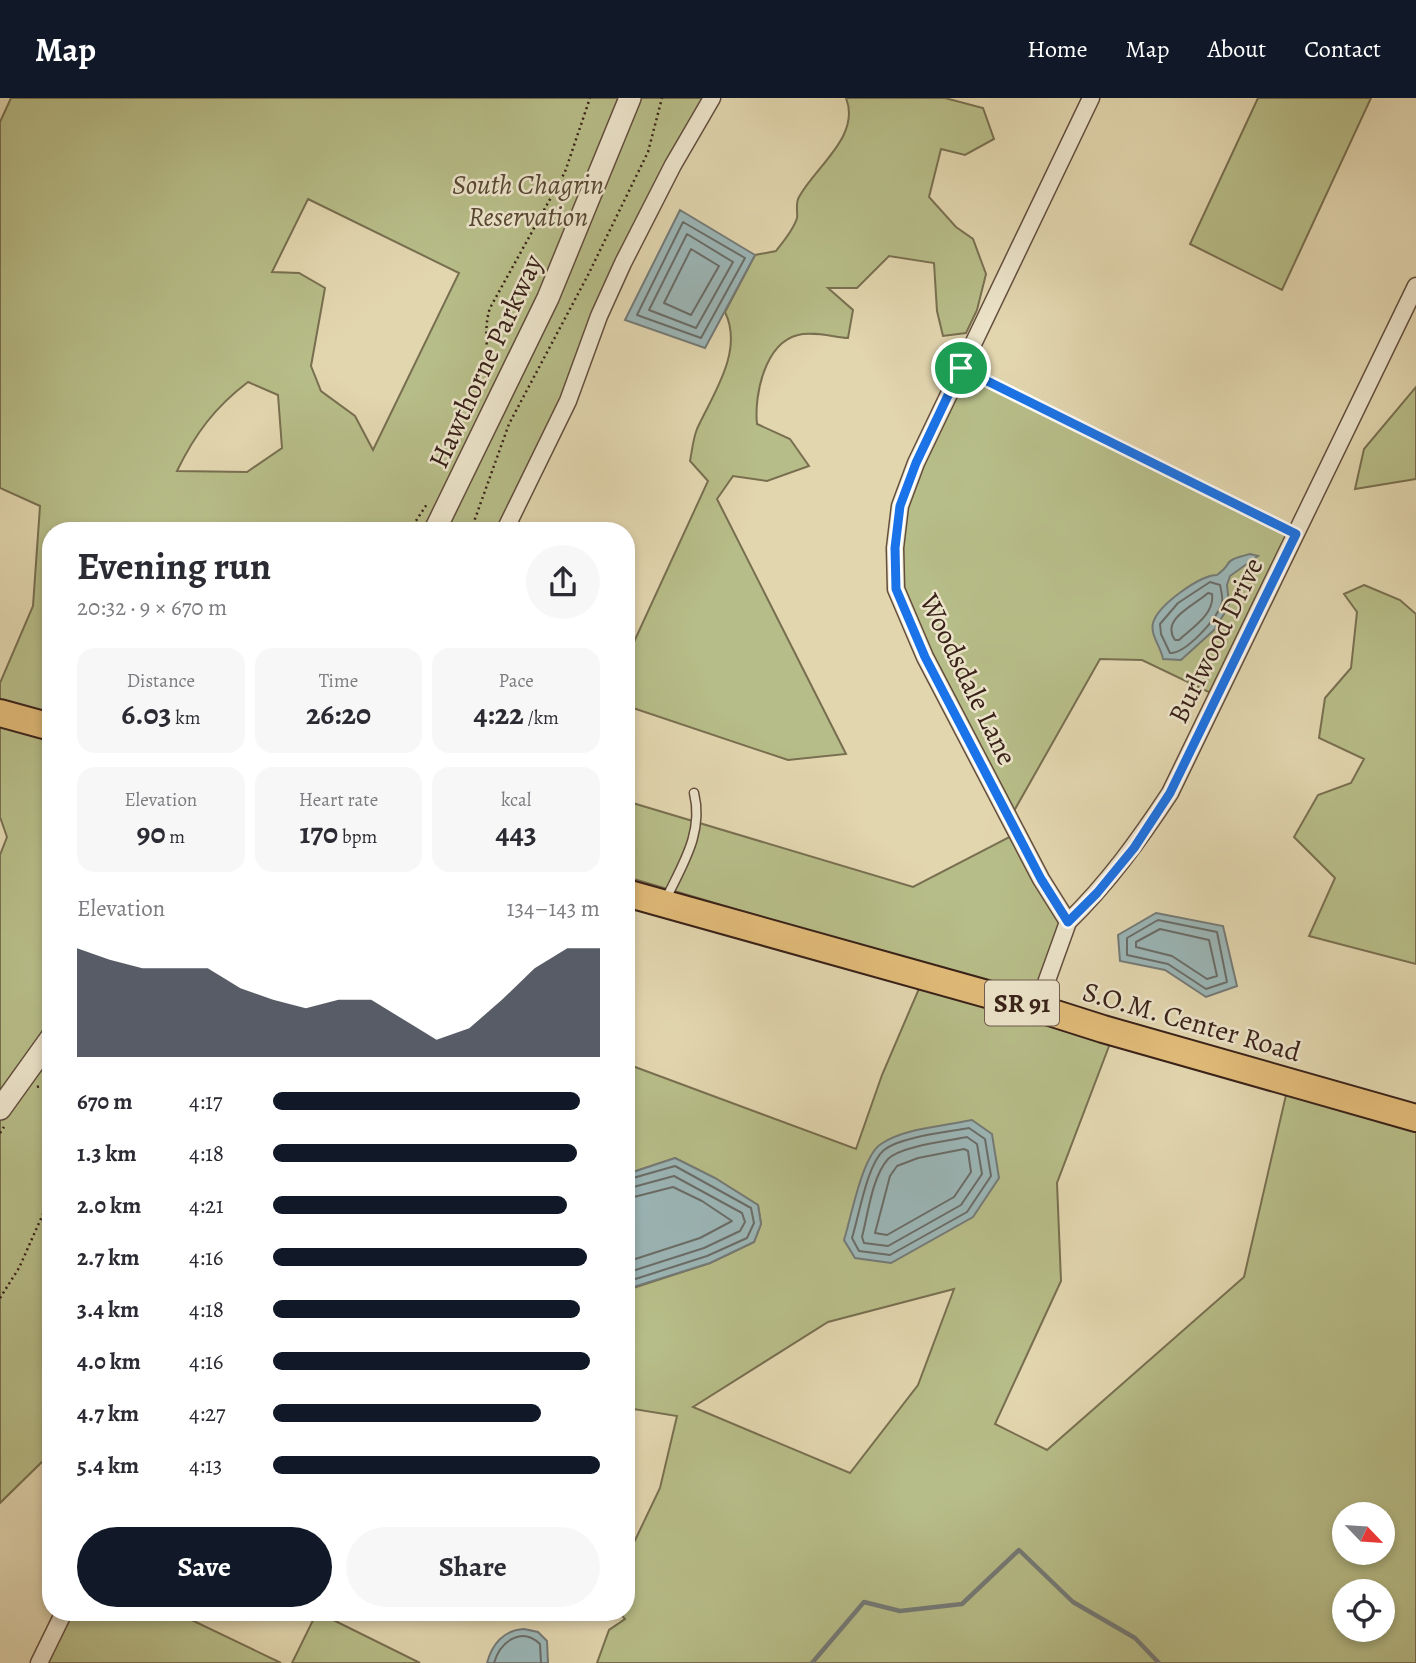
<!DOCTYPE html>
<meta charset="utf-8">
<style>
:root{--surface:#fff;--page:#f7f7f7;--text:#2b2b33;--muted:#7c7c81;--accent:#111827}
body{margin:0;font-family:Alegreya,serif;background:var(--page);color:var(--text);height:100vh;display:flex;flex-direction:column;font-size:26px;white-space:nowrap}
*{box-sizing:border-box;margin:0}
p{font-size:23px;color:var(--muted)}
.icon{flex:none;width:38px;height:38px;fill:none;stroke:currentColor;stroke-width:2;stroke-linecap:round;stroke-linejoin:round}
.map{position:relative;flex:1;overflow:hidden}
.details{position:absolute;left:42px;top:424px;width:593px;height:1099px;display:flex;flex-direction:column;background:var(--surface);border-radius:28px;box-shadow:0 4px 10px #0003}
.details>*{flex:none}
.needle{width:46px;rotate:115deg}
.buttons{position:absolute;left:1332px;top:1404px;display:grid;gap:14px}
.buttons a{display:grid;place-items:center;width:63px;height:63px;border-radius:50%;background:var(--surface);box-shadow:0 4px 10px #0003;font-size:35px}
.pin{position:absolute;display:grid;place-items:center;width:60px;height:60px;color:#fff;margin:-30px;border:4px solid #fff;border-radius:50%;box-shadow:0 2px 7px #0007}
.round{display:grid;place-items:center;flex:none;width:74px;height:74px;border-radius:37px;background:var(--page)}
.overview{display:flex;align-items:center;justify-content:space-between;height:119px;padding:0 35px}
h1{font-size:38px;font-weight:700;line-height:52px}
.metrics{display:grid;grid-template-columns:repeat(3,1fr);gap:10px;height:119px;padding:7px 35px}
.metrics div{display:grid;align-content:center;border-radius:18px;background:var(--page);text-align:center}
.metrics b{font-size:30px;font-weight:700}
.metrics small{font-size:19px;font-weight:400}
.metrics p{font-size:19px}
.chart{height:196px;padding:14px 35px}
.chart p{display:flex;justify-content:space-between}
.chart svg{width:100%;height:126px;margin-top:7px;fill:var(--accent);opacity:.7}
.primary-button{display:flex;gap:14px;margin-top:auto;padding:14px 35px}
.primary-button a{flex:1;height:80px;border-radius:42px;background:var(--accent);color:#fff;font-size:28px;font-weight:700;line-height:80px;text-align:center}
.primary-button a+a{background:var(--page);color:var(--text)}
ul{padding:0 35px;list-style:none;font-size:23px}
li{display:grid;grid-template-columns:112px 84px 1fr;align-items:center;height:52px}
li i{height:18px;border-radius:9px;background:var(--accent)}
header{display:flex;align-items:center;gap:42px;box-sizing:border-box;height:98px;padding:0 35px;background:var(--accent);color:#fff}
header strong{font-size:33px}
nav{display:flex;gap:38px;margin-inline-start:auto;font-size:24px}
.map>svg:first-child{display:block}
.green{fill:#b7bd88;stroke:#786f50;stroke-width:2;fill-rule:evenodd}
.water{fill:#9bb6b7;stroke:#747a77;stroke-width:2}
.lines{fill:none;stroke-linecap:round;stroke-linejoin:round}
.shore{stroke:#6a6c68;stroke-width:2}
.stream{stroke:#747a77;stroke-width:4.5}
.service-casing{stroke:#634e3e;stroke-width:11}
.minor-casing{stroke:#634e3e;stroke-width:19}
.tertiary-casing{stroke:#634e3e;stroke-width:24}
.primary-casing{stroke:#392118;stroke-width:30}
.path{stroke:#392118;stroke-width:2.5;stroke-dasharray:2 3.5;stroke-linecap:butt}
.service{stroke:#ece4cb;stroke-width:8}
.minor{stroke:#ece4cb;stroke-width:16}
.tertiary{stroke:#ece4cb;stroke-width:21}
.primary{stroke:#e1bb78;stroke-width:26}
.route-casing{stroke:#fff;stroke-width:14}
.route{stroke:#1a73e8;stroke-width:9}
.labels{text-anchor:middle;stroke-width:5;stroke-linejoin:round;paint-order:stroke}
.shield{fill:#ece4cb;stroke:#6f5c4e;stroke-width:2}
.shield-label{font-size:26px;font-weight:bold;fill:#392118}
.park-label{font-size:28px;font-style:italic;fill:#584834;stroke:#ece4cb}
.street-label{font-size:28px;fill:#392118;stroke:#ece4cb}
</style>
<header>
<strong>Map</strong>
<nav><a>Home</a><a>Map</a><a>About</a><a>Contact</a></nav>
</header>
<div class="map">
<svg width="1416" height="1565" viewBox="0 0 1416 1565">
<rect width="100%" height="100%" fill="#e2d6af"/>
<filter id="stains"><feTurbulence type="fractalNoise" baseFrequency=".00286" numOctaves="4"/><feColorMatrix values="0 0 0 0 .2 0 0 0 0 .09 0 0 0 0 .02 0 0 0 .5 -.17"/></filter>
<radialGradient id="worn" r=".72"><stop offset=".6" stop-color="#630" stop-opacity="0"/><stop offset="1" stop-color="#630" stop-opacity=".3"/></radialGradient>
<path class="green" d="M11 0H712L673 67 505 432H51V1355L0 1405V757L7 739 0 719V585L33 508 40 408 0 390V24ZM308 101 459 175 373 352 355 318 321 293 311 268 325 190 299 175 272 174ZM248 284 278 297 282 350 247 374 177 373C195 336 215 309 248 284Z
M846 0H945L983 10 994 41 965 57 941 51 929 99 956 129 973 141 986 176 977 212 966 235 943 238 937 213 934 165 889 158 857 190H828L853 212 848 240C834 239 812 233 798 237 765 245 754 297 757 326L790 341 809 368 767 383 733 378 717 401 846 656 788 662 627 608V559L708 383 690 363C692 353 693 341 697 331 713 296 744 253 725 214L755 157 776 153C783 144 794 131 797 120 798 113 795 106 799 99 816 68 861 38 846 0Z
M1258 0H1371L1282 192 1190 146Z
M961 270 1296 436 1217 598 1142 562 1100 561 1010 720 909 520 895 450 900 408Z
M1416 289V381L1355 391 1364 351Z
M1364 487 1400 502 1416 516V866L1309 838 1335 780 1294 739 1318 697 1351 685 1364 661 1319 640 1325 600 1351 570 1357 514 1344 496Z
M626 703 913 789 1017 735 1068 824 1040 901 627 779Z
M924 879 1114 935 1057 1085 1061 1183 995 1326 1047 1352 1244 1179 1289 984 1416 1020V1565H597L609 1532 625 1521 619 1514H626L627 1459 660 1390 677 1318 627 1310V1192L710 1165 754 1144 761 1126 758 1107 715 1080 675 1060 627 1076V966L856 1051 882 977ZM954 1191 918 1287 850 1375 693 1309 828 1224ZM1344 1416H1382V1454H1344ZM1344 1493H1382V1531H1344Z
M64 1514H175L281 1565H39Z
M317 1514 420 1565H292Z"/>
<path class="water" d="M680 112 755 157 705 250 625 222Z
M1250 456 1258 458 1230 478 1227 487 1229 506 1224 516 1214 532 1181 562 1163 561C1161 549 1150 537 1153 525 1158 507 1200 477 1217 477 1236 463 1219 464 1250 456Z
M1156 815 1223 828 1237 888 1206 899 1165 872 1120 863 1118 837Z
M972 1022 992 1036 999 1080 973 1119 891 1165 855 1160 844 1142C851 1120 862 1058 881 1046 905 1030 944 1028 972 1022Z
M675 1060 715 1080 758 1107 761 1126 754 1144 710 1165 627 1191V1076Z
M524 1531 538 1534 547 1543 548 1565H487C492 1546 504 1532 524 1531Z"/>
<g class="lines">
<path class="shore" d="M683 124 745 160 701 240 637 217Z
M687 136 733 164 696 230 649 212Z
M691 151 719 168 691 217 664 205Z
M1210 484 1220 487C1221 492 1223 499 1222 504 1219 520 1185 556 1170 555L1161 536 1160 526 1178 505Z
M1208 495 1212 496C1215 516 1192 530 1179 542H1175C1160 521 1195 507 1208 495Z
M1158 822 1217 834 1227 884 1206 891 1168 866 1127 857V840Z
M1160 831 1209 842 1217 878 1207 881 1172 858 1136 849V844Z
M969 1030 985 1041 991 1078 967 1114 890 1157 859 1153 852 1140C859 1118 867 1066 884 1052 900 1039 948 1034 969 1030Z
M967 1039 977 1046 982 1076 961 1107 888 1148 864 1145 862 1139C868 1116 872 1079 888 1061 901 1048 948 1043 967 1039Z
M964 1051 968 1053 971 1074 954 1099 887 1137 875 1135 890 1078 897 1068 918 1060Z
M626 1082 675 1068 751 1110 754 1125 747 1140 707 1158 626 1184
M626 1091 674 1078 742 1115 745 1124 740 1133 704 1150 626 1175
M626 1101 673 1089 702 1103 732 1123 700 1140 626 1164
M494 1565C500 1544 521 1528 540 1546L541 1565"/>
<path class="stream" d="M812 1565 864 1504 900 1513 962 1506 1019 1452 1073 1504 1135 1540 1159 1565"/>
<g class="service-casing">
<path id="service" d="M665 803C682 767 704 735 694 695"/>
</g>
<g class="minor-casing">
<path id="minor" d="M505 432 568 303 599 218 623 165 673 67 712 0
M1068 824C1108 785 1139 742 1170 695L1416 188
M1037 910 1068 824 1041 781 925 559 896 491 895 450 900 408 916 365 1091 0
M39 1565 64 1514"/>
</g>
<g class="tertiary-casing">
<path id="tertiary" d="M435 432 548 200 630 0
M0 1011 51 940"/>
</g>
<g class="primary-casing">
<path id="primary" d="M0 615 51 629
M626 795 1037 910 1103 931 1416 1020"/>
</g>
<path class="path" d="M976 278 1284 429
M483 290C493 262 481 237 490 210L565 74 590 0
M410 432 427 406
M471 432 509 326 588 177 648 54 662 0
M37 989 51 984
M0 1035 4 1029
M0 1200 19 1170 51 1098"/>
<use href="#service" class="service"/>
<use href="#minor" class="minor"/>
<use href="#tertiary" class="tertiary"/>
<use href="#primary" class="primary"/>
</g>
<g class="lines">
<g class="route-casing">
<path id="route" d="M961 270 1296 436 1170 695 1134 750 1097 795 1068 824 1041 781 925 559 896 491 895 450 900 408 916 365Z"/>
</g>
<use href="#route" class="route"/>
</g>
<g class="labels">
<rect class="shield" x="985" y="882.5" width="74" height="45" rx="5"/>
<g class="shield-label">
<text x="1022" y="914">SR 91</text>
</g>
<g class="park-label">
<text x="528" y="96">South Chagrin<tspan x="528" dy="32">Reservation</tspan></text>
</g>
<g class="street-label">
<text transform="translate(485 263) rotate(-65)" y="10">Hawthorne Parkway</text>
<text transform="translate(1215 542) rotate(-64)" y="10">Burlwood Drive</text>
<text transform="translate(969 581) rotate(64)" y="10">Woodsdale Lane</text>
<text transform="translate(1192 923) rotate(16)" y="10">S.O.M. Center Road</text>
</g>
</g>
<rect width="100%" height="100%" filter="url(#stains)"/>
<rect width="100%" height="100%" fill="url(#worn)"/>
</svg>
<div class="buttons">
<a><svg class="needle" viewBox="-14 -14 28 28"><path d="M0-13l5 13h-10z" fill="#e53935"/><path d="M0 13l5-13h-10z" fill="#7c7c81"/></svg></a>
<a><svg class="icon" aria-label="locate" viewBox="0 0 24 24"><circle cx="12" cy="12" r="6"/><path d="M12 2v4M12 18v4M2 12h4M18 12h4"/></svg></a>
</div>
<div class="pin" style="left:961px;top:270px;background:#1e9e55"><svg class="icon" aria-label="arrive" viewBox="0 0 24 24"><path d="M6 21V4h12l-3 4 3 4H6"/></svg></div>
<section class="details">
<div class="overview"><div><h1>Evening run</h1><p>20:32 · 9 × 670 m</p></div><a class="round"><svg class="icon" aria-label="share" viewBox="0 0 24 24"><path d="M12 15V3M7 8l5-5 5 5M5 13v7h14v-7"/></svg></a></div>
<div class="metrics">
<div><p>Distance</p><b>6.03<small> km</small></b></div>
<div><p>Time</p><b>26:20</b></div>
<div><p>Pace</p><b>4:22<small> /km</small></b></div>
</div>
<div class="metrics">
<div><p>Elevation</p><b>90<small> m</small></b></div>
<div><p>Heart rate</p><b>170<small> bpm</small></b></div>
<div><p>kcal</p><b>443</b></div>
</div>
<div class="chart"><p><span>Elevation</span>134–143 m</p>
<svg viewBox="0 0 160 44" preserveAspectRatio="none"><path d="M0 44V6L10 10L20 13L30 13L40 13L50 20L60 24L70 27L80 24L90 24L100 31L110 38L120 34L130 24L140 13L150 6L160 6V44z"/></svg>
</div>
<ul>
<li><b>670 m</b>4:17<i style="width:94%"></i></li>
<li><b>1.3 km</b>4:18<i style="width:93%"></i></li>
<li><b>2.0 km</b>4:21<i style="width:90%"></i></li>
<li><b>2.7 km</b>4:16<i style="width:96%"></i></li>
<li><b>3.4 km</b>4:18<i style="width:94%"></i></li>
<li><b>4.0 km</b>4:16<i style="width:97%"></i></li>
<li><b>4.7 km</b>4:27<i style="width:82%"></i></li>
<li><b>5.4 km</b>4:13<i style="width:100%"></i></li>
</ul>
<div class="primary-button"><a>Save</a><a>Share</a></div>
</section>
</div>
